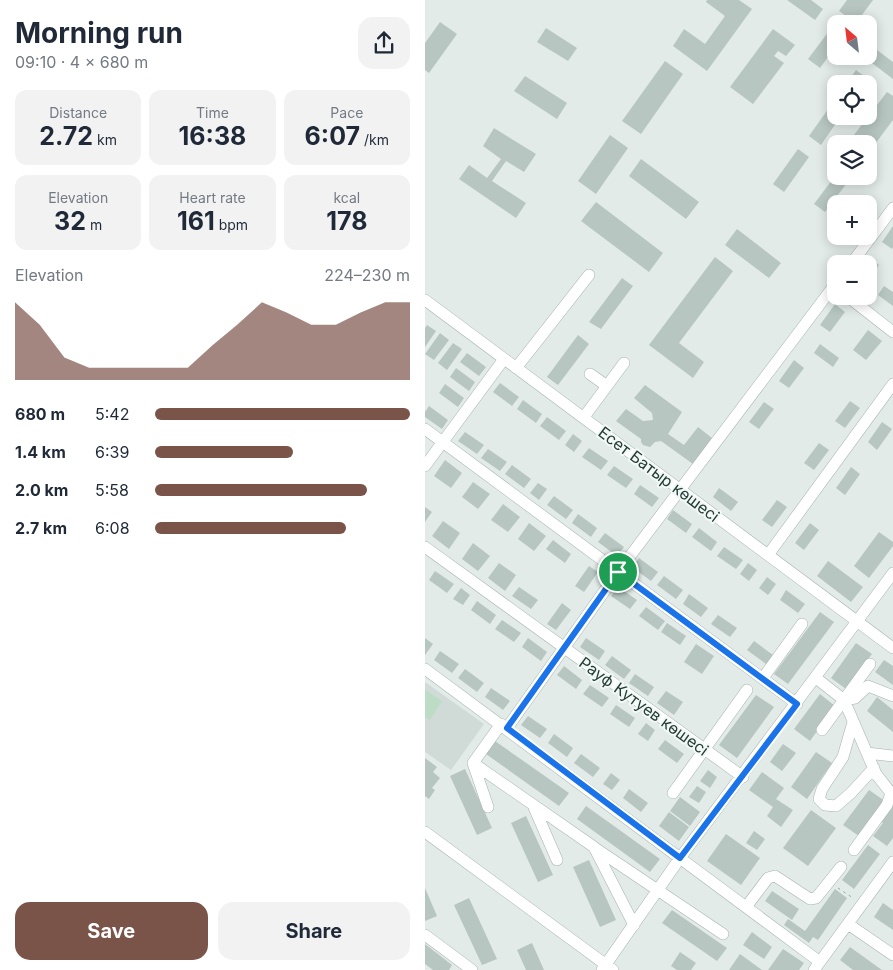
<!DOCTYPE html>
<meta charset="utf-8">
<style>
:root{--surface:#fff;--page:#f2f2f3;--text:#1f2937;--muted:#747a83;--accent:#7b5449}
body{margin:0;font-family:Inter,sans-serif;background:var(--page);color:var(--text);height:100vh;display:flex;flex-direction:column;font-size:19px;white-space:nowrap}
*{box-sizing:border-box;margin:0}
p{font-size:16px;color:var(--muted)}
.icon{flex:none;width:28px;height:28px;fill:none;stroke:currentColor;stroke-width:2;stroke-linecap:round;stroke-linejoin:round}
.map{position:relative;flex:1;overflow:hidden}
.details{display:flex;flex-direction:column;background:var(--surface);width:425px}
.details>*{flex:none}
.needle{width:32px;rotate:332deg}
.tools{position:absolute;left:402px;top:15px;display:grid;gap:10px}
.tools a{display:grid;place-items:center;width:50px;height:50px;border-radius:10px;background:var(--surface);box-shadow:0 2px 12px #0003;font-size:25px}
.pin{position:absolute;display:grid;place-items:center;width:42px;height:42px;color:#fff;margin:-21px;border:2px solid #fff;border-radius:50%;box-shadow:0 1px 5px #0007}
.round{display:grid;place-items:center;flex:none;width:52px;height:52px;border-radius:15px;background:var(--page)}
.head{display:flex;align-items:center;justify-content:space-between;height:85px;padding:0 15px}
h1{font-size:28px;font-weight:700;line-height:38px}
.stats{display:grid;grid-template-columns:repeat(3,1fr);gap:8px;height:85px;padding:5px 15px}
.stats div{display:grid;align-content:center;border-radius:12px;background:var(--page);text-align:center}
.stats b{font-size:25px;font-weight:700}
.stats small{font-size:14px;font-weight:400}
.stats p{font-size:14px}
.chart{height:140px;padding:10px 15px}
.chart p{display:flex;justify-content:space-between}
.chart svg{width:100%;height:90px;margin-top:5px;fill:var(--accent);opacity:.7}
.button{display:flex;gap:10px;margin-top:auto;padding:10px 15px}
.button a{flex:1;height:58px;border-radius:15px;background:var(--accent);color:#fff;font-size:20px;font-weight:700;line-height:58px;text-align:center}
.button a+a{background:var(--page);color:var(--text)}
ul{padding:0 15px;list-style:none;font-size:16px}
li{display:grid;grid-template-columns:80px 60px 1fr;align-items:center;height:38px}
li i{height:12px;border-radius:6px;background:var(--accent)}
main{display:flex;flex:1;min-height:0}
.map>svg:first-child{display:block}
.built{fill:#d0dbd7}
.green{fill:#bcdcc6}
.building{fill:#b7c6c1}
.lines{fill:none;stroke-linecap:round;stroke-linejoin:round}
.minor-casing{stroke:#a5b3af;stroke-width:12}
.path{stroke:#84ada2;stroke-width:1;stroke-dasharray:2.5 4;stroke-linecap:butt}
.minor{stroke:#fff;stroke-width:11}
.route-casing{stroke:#fff;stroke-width:10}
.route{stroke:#1a73e8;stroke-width:6}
.labels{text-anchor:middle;stroke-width:4;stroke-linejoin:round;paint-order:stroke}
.street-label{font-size:16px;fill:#233c36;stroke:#f2f8f5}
</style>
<main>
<section class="details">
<div class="head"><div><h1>Morning run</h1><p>09:10 · 4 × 680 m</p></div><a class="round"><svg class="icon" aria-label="share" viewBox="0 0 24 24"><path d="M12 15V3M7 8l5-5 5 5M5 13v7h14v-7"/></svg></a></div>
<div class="stats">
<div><p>Distance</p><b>2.72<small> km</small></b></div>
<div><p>Time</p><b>16:38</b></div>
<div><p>Pace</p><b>6:07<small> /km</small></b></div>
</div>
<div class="stats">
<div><p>Elevation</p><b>32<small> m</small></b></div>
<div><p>Heart rate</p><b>161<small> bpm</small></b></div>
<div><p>kcal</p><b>178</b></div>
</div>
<div class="chart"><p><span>Elevation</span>224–230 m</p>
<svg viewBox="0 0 160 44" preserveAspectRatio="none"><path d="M0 44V6L10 17L20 33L30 38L40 38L50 38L60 38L70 38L80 27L90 17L100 6L110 11L120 17L130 17L140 11L150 6L160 6V44z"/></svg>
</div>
<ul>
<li><b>680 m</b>5:42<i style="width:100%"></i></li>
<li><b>1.4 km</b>6:39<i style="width:54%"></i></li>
<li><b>2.0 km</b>5:58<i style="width:83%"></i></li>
<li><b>2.7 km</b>6:08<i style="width:75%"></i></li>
</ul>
<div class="button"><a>Save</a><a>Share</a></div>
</section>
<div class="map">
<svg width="468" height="970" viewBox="0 0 468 970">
<rect width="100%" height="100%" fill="#e2ebe8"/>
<path class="built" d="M0 682 59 724 26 770 0 752Z"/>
<path class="green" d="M0 690 17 701 5 720 0 717Z"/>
<path class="building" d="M282 0H314L327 9 282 71 248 46 259 29 280 44 300 16 281 2Z
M362 0H386L398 9 390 20Z
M422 0H448L431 23 414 11Z
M413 19 420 24H411V46L395 68 383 59Z
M15 22 32 34 4 73 0 70V43Z
M121 28 152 48 143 61 112 42Z
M348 29 370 45 361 56 353 51 349 56 359 63 328 104 305 87Z
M448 47 468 62V79L439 57 444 56V52Z
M240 61 258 74 216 134 197 121Z
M431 70 443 79 439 84H421Z
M100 76 142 103 132 119 89 91Z
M462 92 468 96V120L444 152V144H422Z
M411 98V116H416L396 145 384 136Z
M69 128 111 154 99 172 81 161 67 181 101 203 91 218 34 179 44 165 62 178 76 159 58 146Z
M185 135 203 148 171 194 153 181Z
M373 149 384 157 359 192 348 184Z
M216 159 274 202 261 219 204 176Z
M410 176H413L422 183 400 212 389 204Z
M171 202 238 253 224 272 156 221Z
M468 226V247L467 249 457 242Z
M312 229 356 263 344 278 300 245Z
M290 257 308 271 254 343 279 362 268 378 224 345Z
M445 258 454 265 444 280V264H441Z
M197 278 208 286 176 329 164 322Z
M459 286 468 292V306L453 295Z
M410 304 420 312 405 332 395 325Z
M2 325 11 331 0 347V328Z
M443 330 457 341 441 360 428 350Z
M15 333 24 340 9 360 0 354Z
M153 335 164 344 133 385 122 377Z
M28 343 37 349 22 370 13 363Z
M395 344 414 358 408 367 389 353Z
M42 353 61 367 54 376 35 362Z
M369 360 379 368 364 388 354 381Z
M31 368 50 382 44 391 25 377Z
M75 383 94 397 87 406 68 392Z
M20 384 39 398 33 407 14 393Z
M220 385 257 412 243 434 259 445 273 427 287 438 268 464 236 441 230 442 225 447 218 445 216 442V439L191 421 201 409 218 421 228 420 227 413 209 398Z
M98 400 117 414 111 423 92 409Z
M425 401 435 408 420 428 410 421Z
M339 402 349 409 334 429 324 422Z
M4 406 23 420 17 429 0 417V412Z
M122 417 141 431 134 440 115 426Z
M457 422 467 429 452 450 443 442Z
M40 432 59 445 52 454 33 441Z
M148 434 157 441 149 452 140 445Z
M394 443 404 450 389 470 379 463Z
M164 448 183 461 176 470 157 457Z
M63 449 82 462 75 471 56 458Z
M20 460 37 473 26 488 9 476Z
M87 465 106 479 99 488 80 474Z
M189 466 208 479 201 488 182 475Z
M426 467 435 474 420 495 411 488Z
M48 482 65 494 53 509 37 497Z
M113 483 122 489 114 500 105 493Z
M215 485 234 498 227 507 209 494Z
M294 488 313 502 306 511 288 497Z
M129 496 148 510 141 519 122 505Z
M352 500 362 507 347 527 337 520Z
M78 504 95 517 83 532 66 520Z
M0 507 7 512 0 522Z
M248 510 267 524 261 533 242 519Z
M153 514 172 528 166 537 147 523Z
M18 521 35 533 24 549 7 536Z
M104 523 121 536 109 551 93 539Z
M385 523 394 530 379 550 370 543Z
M274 528 292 542 286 551 267 537Z
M454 532 468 542V546L444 578 429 566Z
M180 533 199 547 192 556 173 542Z
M128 540 146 554 140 563 121 549Z
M48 543 65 556 53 571 37 559Z
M299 547 318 560 311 569 292 556Z
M214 558 233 572 226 581 207 567Z
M403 561 438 587 426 602 392 576Z
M74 563 91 575 80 591 63 578Z
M323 563 332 570 324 581 315 574Z
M164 566 173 572 159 592 150 586Z
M10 571 29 584 22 593 4 580Z
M239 576 258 590 251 599 232 585Z
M342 577 351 584 343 595 334 588Z
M94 587 113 600 106 609 87 596Z
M193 587 212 600 205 609 186 596Z
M36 588 45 595 38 605 28 599Z
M361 590 380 604 373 613 355 600Z
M264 594 283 608 276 617 258 604Z
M52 601 71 615 65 624 46 610Z
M137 603 146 610 131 630 122 624Z
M221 607 240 621 233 630 214 616Z
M395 612 409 622 363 684 349 674Z
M293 615 312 628 305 637 286 624Z
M77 620 96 633 89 642 70 629Z
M242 623 261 636 255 645 236 632Z
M0 638 8 644 0 655Z
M103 638 122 652 116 661 97 647Z
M161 638 180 651 174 660 155 647Z
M329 641 348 655 341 664 322 650Z
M431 643 447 654 421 689 406 678Z
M271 644 289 656 277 674 259 662Z
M15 651 34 664 27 673 9 660Z
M187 656 206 670 199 679 180 665Z
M459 660 468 666V685L450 672Z
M139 666 157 680 151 689 132 675Z
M40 669 59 683 52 692 33 678Z
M210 674 229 687 223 696 204 683Z
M165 685 184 698 177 707 158 694Z
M66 688 85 701 78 710 60 697Z
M241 691 258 702 249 715 232 703Z
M395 694 410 706 385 741 369 729Z
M331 695 349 707 312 758 294 745Z
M452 697 468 710V732L442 711Z
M191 705 210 718 204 727 185 714Z
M103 716 122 729 115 738 96 725Z
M221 723 230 730 223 741 213 734Z
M129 734 148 748 142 757 123 743Z
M240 740 259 754 252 763 233 749Z
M70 741 144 793 134 806 61 754Z
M358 744 371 753 357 771 345 762Z
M391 752 407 763 382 799 366 787Z
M156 754 175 768 168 777 149 763Z
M0 758 12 767 8 772 15 778 7 788 10 790 4 799 0 796Z
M40 769 67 828 52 835 25 776Z
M283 770 292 777 285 788 275 781Z
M337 772 359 788 351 799 368 810 356 827 342 816 348 807 324 790Z
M186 773 195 780 187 790 178 784Z
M272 786 281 792 274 803 264 797Z
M204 789 223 803 216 812 198 798Z
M444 790 460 801 434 836 418 825Z
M255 797 275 812 265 826 245 811Z
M468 803V838L462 846 448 836 458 823 455 821Z
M161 806 235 859 225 872 152 819Z
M386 810 411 828 383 866 358 848Z
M244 812 264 827 254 841 234 826Z
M101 816 128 875 113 882 86 823Z
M329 831 340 839 332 850 321 843Z
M301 834 335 858 316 885 282 861Z
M443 845 455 854 429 889 417 880Z
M164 860 191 920 175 927 148 867Z
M0 888 12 916 0 921Z
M410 889 422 898 393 940 388 937 384 943 359 925 363 919 380 931Z
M347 891 374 909 367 920 340 901Z
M44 898 72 959 57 965 29 905Z
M458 903 468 910V930L449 917Z
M247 910 302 948 292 961 237 923Z
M327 932 347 947 339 959 318 945Z
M107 943 119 970H101L92 950Z
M0 944 27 965 24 970H8L0 964Z
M425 947 457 970H428L415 960Z
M358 949 379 963 374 970H343Z
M255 952 271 963 266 970H252L246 966Z
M315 954 337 970H304Z"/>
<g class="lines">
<g class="minor-casing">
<path id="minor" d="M426 264 468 208
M422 296 468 332
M0 300 468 648
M91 368 164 275
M165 374 182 386
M159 417 199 363
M0 429 372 704
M0 466 79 359
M0 547 318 777
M343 555 468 384
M0 669 395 962
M338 678 377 624
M391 678 419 700 430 698 443 686 468 696
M419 700 451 774 466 793 462 805 429 850
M428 722 418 757 397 789 394 799 400 805 411 806 426 793 449 768
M76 724 48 763 169 847 209 925
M82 728 193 572 411 283
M397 730 445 664
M442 753 468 756
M48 763 63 807
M248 793 322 690
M108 805 132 860
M0 832 188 970
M170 848 298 934
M321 907 343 878 350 876 385 899 391 898 416 867
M423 924 468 955
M0 935 47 970
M177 970 255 858 468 573
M389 970 468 862"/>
</g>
<path class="path" d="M413 888 428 898"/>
<use href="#minor" class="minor"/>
</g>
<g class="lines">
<g class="route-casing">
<path id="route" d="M193 572 372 704 255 858 82 728Z"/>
</g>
<use href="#route" class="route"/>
</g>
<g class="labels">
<g class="street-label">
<text transform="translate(234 474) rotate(37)" y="6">Есет Батыр көшесі</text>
<text transform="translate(219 706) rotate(36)" y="6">Рауф Кутуев көшесі</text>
</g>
</g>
</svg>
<div class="tools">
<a><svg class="needle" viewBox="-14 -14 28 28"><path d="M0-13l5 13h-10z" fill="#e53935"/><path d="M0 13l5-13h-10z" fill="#747a83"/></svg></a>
<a><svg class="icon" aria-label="locate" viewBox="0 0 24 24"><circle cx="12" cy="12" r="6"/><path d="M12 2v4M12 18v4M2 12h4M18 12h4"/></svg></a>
<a><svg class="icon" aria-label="layers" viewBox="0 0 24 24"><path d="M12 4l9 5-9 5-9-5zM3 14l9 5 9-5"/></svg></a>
<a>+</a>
<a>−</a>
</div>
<div class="pin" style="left:193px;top:572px;background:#1e9e55"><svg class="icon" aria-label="arrive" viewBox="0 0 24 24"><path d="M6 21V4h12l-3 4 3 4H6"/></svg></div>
</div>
</main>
